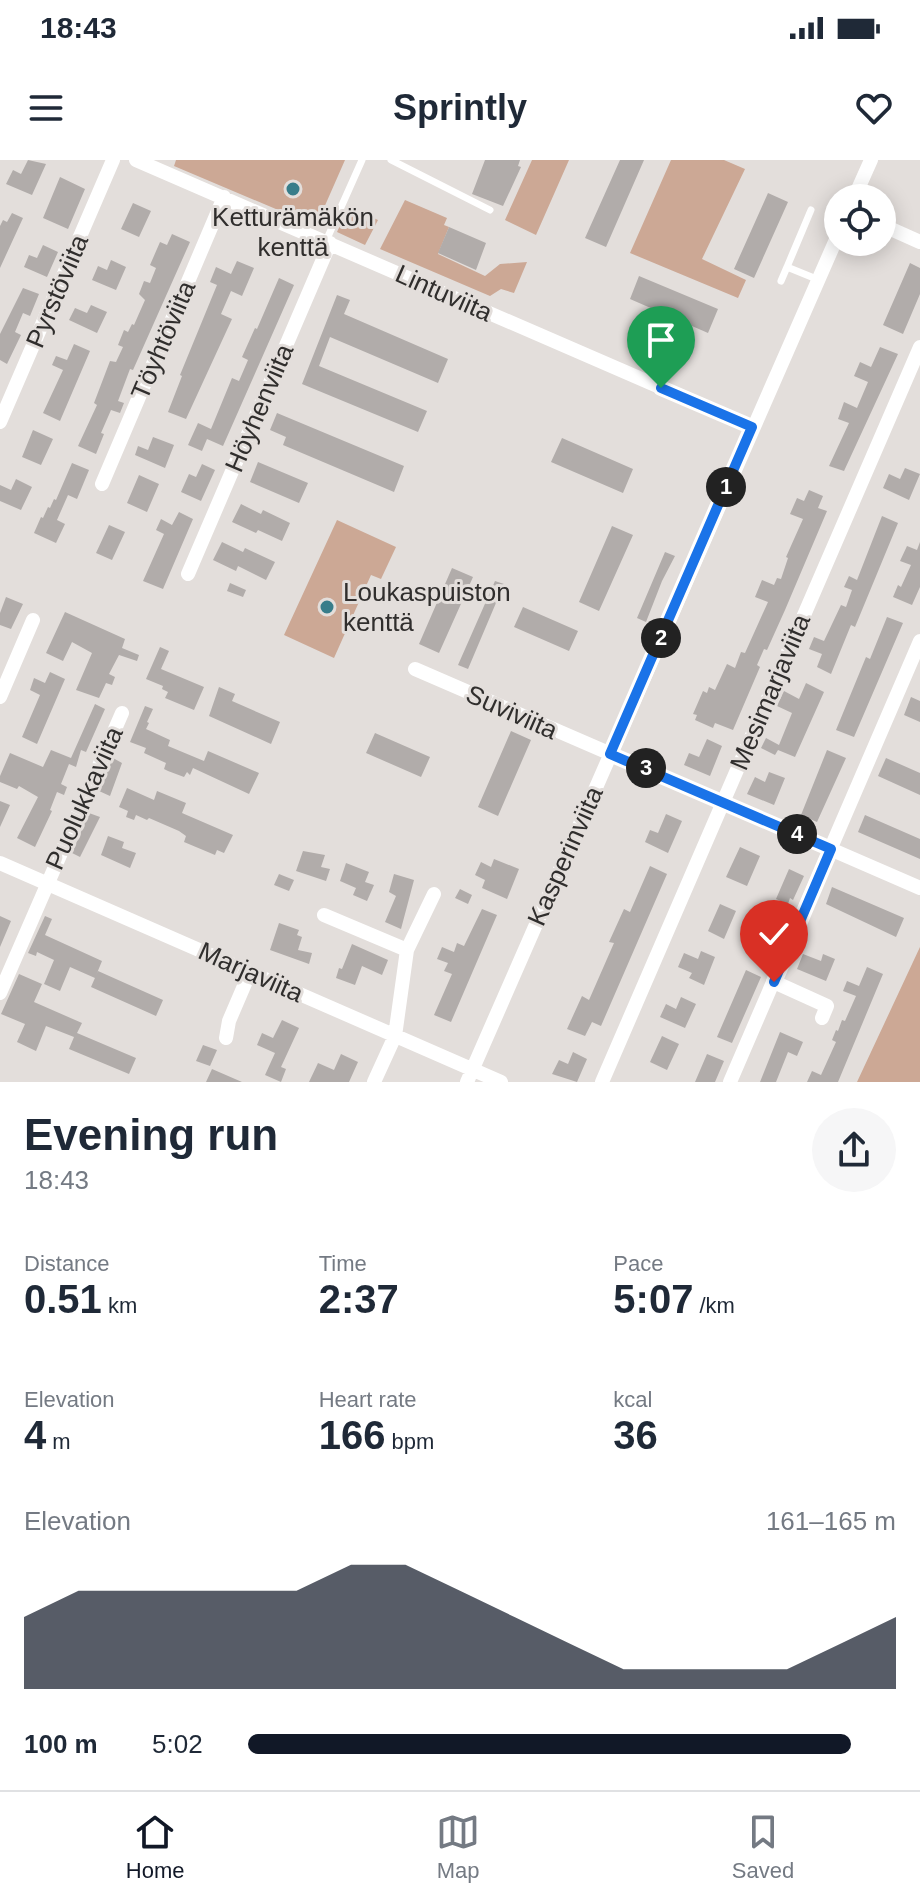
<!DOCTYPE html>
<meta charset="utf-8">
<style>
:root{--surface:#fff;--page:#f6f6f7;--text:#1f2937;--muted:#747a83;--line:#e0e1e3;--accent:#111827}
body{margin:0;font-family:Helvetica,sans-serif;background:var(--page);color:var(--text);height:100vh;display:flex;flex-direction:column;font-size:30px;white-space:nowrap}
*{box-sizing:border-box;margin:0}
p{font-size:26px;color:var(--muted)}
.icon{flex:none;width:44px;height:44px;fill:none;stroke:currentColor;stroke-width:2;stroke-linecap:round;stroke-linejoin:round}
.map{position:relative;height:922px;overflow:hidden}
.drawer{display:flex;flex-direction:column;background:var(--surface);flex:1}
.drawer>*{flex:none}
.buttons{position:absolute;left:824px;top:24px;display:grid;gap:16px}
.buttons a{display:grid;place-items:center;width:72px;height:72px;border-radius:50%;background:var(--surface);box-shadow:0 4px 20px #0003;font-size:40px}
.pin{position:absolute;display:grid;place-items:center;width:68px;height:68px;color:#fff;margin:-82px -34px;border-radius:50% 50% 50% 0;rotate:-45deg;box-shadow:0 0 8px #0007}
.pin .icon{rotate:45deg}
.km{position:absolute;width:40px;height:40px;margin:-20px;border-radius:50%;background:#222;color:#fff;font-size:22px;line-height:40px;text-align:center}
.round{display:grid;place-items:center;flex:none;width:84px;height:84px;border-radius:42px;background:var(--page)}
.overview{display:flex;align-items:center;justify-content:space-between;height:136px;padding:0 24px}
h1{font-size:44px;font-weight:800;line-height:60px}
.stats{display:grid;grid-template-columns:repeat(3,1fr);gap:12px;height:136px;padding:8px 24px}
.stats div{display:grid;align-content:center}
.stats b{font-size:40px;font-weight:800}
.stats small{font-size:22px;font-weight:400}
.stats p{font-size:22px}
.chart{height:224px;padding:16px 24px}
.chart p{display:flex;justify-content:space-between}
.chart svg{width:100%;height:144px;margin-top:8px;fill:var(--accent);opacity:.7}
ul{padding:0 24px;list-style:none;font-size:26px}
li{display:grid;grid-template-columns:128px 96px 1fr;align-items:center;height:60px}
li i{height:20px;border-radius:10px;background:var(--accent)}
.status{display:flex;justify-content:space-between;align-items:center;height:56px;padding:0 40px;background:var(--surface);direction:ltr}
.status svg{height:22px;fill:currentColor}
header{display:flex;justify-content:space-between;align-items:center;height:104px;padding:0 24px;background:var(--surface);font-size:36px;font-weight:800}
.dock{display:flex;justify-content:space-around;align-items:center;height:112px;border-top:2px solid var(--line);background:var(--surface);font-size:22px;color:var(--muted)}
.dock a{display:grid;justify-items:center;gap:4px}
.dock .on{color:var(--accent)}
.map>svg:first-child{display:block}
.green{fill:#cca895}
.building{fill:#b1acaa}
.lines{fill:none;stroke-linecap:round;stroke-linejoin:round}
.service{stroke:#fff;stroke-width:7}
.minor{stroke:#fff;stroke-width:14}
.route-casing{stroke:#fff;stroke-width:16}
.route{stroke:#1a73e8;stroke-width:10}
.poi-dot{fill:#387d8a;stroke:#e3dedb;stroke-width:3}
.labels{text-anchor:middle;stroke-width:6;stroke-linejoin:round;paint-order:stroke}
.poi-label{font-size:26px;fill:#302e2d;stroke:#e3dedb}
.street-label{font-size:26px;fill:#302e2d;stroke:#e3dedb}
</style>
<div class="status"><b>18:43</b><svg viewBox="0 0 49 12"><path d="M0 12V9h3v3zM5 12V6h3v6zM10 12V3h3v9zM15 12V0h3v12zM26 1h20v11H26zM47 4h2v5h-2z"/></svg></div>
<header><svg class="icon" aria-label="menu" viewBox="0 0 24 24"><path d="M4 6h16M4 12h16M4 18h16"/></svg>Sprintly<svg class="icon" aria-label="heart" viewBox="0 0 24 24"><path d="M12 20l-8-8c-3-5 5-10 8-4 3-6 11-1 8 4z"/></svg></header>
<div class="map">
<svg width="920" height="922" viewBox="0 0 920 922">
<rect width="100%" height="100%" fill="#e3dedb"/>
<path class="green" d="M176 0H345L316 66 174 6Z
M532 0H569L536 75 505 60Z
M671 0H724L745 9 702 99 746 120 738 138 630 93Z
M405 40 447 58 444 65 449 67 438 94 485 116 500 104 527 102 514 133 501 129 490 136 380 89Z
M347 50 357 53 354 60 365 64 369 56 378 60 365 85 337 72Z
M337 360 396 387 381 419 371 415 334 498 284 475Z
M920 787V922H857Z"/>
<path class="building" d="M28 0 46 4 32 35 6 24 13 10 21 14Z
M485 0H520L518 6 521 7 503 46 472 34Z
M620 0H644L606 87 585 78Z
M60 17 85 29 68 69 43 58Z
M768 33 788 42 754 118 734 109Z
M133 43 151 51 139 77 121 69Z
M12 53 23 58 0 108V66L3 60 7 62Z
M449 67 486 83 476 110 438 93Z
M172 74 190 82 133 210 130 209 118 241 124 243 120 253 111 250 101 273 104 274 96 294 78 286 97 245 94 243 110 201 116 202 123 187 118 185 124 170 128 172 132 164 134 165 145 140 139 134 144 121 150 123 156 108 150 105 160 82 167 85Z
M43 85 58 92 47 117 24 107 29 95 37 98Z
M111 100 126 107 116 130 92 120 98 106 107 110Z
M237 101 254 108 242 136 231 131 221 154 232 159 186 259 168 252 182 216 180 215 217 125 210 122 216 107 231 114Z
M910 103 920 108V134L903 174 883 165Z
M639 116 718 149 708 173 630 139Z
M279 118 294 125 223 286 207 279 202 291 188 285 198 263 211 269 232 218 239 221 248 200 242 197 255 168 257 169Z
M23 128 39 134 30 156 23 153 15 172 21 175 7 204 0 200V174Z
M337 135 350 140 344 154 448 199 438 223 330 177 319 206 427 251 418 272 302 224Z
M91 145 107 152 97 173 69 160 75 148 87 153Z
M74 184 90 191 60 261 43 253 63 210 52 205 56 196 67 200Z
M880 187 898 194 844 311 829 306 849 263 838 259 844 242 857 248 868 222 854 216 860 202 871 207Z
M277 253 404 306 394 332 283 285 286 277 270 270Z
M33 270 53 279 41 305 22 297Z
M153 277 174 285 165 308 135 295 138 286 148 290Z
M562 278 633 309 623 333 551 302Z
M258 302 308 323 299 343 250 322Z
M72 303 89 310 77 339 68 335 57 360 65 364 56 383 34 373 41 357 43 358 48 347 50 348 54 339 56 340Z
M202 304 215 310 201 341 181 332 189 314 196 317Z
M905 308 920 314 909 340 883 328 889 314 900 319Z
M139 315 159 324 147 352 127 343Z
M16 319 32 327 21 350 0 341V325L11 330Z
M809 330 823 336 818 348 827 351 785 450 767 490 764 489 757 505 760 507 733 570 715 563 713 568 695 560 697 555 693 554 703 531 707 533 709 527 715 530 727 504 735 508 741 492 745 493 768 442 755 437 762 420 774 425 777 418 781 419 788 398 786 397 803 359 790 354 797 338 804 341Z
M241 344 261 354 263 350 290 363 282 381 258 370 256 373 232 362Z
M179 352 193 359 163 429 143 421 164 374 156 370 161 359 172 365Z
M882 356 898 363 855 467 851 465 831 514 817 507 822 494 809 489 814 477 824 481 841 445 846 447 852 430 844 427 849 416 857 420Z
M109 365 125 372 112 400 96 393Z
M612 366 633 375 599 451 579 442Z
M222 382 243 392 245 388 275 402 266 420 238 406 236 411 213 400Z
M920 382V427L912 445 893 437 898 425 901 427 911 405 900 401 907 386 917 390Z
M665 392 675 396 662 421 646 462 637 458Z
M452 408 473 417 439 493 419 484Z
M495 421 504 424 468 509 458 505Z
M230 423 246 430 243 437 227 431Z
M6 437 23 444 11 469 0 465V453Z
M523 447 578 471 569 491 514 467Z
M65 452 125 479 122 488 139 495 137 501 119 495 109 514 115 517 112 525 106 523 99 538 76 530 92 493 72 482 63 501 46 493Z
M887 457 903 463 854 577 836 570 866 497 870 499Z
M160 487 169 491 161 509 204 527 194 550 165 538 168 532 162 529 163 526 146 519Z
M50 512 65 519 37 584 22 577 40 535 30 530 34 518 45 523Z
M806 523 824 532 795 597 778 590 775 595 761 588 766 578 779 585 792 553 777 546 784 531 799 539Z
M219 527 235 534 232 541 280 562 271 584 209 556Z
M911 537 920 541V562L904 555Z
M95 544 105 549 86 592 81 590 76 607 69 604 61 624 67 627 64 635 57 632 50 650 52 651 35 687 17 678 38 637 19 626 17 629 0 622V616L10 593 43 607 51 590 71 598Z
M145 546 153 549 147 562 149 563 146 569 170 580 168 586 204 601 208 591 259 613 249 634 193 608 190 615 187 612 184 617 168 611 164 609 166 603 144 593 146 588 130 582Z
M511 571 531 580 498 656 478 647Z
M375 573 430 597 421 617 366 593Z
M707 579 722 586 710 616 684 605 689 593 699 597Z
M827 590 846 598 817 662 801 655Z
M113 598 122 603 110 636 99 631Z
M886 598 920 613V635L878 616Z
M769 612 785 618 774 645 747 634 755 617 765 622Z
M127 628 154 640 157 631 186 643 182 653 233 675 224 693 217 690 215 695 184 682 186 676 179 671 149 658 147 660 136 655 134 660 126 657 128 651 119 647Z
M0 641 10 645 0 667Z
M89 653 100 657 80 697 72 693Z
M666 654 682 661 668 693 645 682 650 670 658 673Z
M865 655 920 679V699L858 672Z
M108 676 124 682 122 688 136 693 130 708 101 695Z
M740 687 760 696 747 726 726 717Z
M303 691 325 695 321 707 330 709 326 721 296 711Z
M494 699 519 709 507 739 482 728 485 720 475 715 481 702 491 707Z
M346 703 369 712 365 722 374 725 367 741 353 735 356 728 340 721Z
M650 706 667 714 601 866 592 862 585 876 567 869 582 836 589 840 614 783 609 782 624 749 630 752Z
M789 709 804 716 793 740 790 738 788 744 776 739Z
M279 714 294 720 289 731 274 725Z
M394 714 414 720 401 769 385 762 396 736 389 732Z
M832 727 904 758 896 777 826 744Z
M460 729 472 735 468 744 455 738Z
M720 744 736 751 724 779 708 771Z
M482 749 497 755 451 862 434 855 452 814 444 811 448 803 437 799 442 787 454 792 457 783 464 786Z
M0 756 11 761 0 787Z
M45 756 52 759 45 775 102 801 95 818 70 807 60 831 44 824 54 800 37 792 36 796 28 793Z
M279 763 299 770 297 775 302 777 298 790 312 793 309 804 270 790Z
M766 766 780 772 769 797 747 787 753 775 761 778Z
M352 784 388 800 382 815 362 806 355 825 336 818 339 808 342 809Z
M701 791 715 797 704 825 689 818 692 813 678 807 684 793 698 799Z
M803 794 821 801 823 794 835 799 826 821 797 809Z
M867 807 883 814 838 922H807L812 911 821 915 836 882 832 880 836 870 838 871 842 860 845 861 856 836 843 831 847 821 859 826Z
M746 810 761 817 732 883 717 877Z
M98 811 163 840 156 856 91 827Z
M19 814 42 824 34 842 82 863 77 873 136 898 129 914 69 889 74 877 46 866 36 891 17 882 25 864 1 854Z
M681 837 696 844 685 868 660 857 666 844 676 849Z
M282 860 299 868 281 907 286 909 281 922 265 915 275 893 257 885 262 873 273 878Z
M780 872 803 882 797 896 788 892 776 922H760Z
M662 876 679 884 667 910 650 902Z
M203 885 217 890 210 906 196 901Z
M573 892 587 899 577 922 552 914 559 900 568 904Z
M341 894 358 902 349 922H309L318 903 334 910Z
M707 894 724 901 715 922H695Z
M212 909 242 922H206Z"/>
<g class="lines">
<path class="service" d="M391 0 490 50
M811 50 787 107 819 120
M326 81 362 0
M781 121 787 107"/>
<path class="minor" d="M136 0 752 267
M854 38 871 0
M882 65 920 82
M0 262 113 0
M102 324 224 37
M188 414 330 83
M415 509 920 728
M0 537 33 460
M0 703 501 922
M324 755 407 790
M774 822 827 846 822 858
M0 833 122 553
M226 878 229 861 250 812
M374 922 395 876 407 790 434 734
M467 922 838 75
M602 922 920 187
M730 922 920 481"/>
</g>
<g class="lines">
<g class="route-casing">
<path id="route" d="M661 228 752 267 610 594 831 689 774 822"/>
</g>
<use href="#route" class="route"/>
</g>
<g class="poi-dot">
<circle cx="293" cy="29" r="8"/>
<circle cx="327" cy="447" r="8"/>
</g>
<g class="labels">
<g class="poi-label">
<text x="293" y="66">Ketturämäkön<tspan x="293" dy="30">kenttä</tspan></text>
<text x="343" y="441" text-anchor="start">Loukaspuiston<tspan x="343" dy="30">kenttä</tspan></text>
</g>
<g class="street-label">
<text transform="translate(57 131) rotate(-67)" y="9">Pyrstöviita</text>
<text transform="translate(444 133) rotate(24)" y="9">Lintuviita</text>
<text transform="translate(163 180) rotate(-67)" y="9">Töyhtöviita</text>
<text transform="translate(259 248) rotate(-67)" y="9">Höyhenviita</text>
<text transform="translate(770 532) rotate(-67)" y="9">Mesimarjaviita</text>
<text transform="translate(512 552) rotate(24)" y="9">Suviviita</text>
<text transform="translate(84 638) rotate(-66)" y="9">Puolukkaviita</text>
<text transform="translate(565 696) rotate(-66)" y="9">Kasperinviita</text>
<text transform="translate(251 812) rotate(24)" y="9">Marjaviita</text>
</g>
</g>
</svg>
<div class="buttons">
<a><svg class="icon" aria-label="locate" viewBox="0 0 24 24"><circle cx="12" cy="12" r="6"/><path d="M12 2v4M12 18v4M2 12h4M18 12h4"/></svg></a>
</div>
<div class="pin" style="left:661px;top:228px;background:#1e9e55"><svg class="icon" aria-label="arrive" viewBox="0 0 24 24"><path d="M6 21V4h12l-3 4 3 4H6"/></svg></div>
<div class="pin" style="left:774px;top:822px;background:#d93025"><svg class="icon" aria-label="check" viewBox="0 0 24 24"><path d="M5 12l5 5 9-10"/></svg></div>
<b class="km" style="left:726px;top:327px">1</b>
<b class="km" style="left:661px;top:478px">2</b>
<b class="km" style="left:646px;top:608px">3</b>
<b class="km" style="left:797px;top:674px">4</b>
</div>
<section class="drawer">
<div class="overview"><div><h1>Evening run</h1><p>18:43</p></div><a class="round"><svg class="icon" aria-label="share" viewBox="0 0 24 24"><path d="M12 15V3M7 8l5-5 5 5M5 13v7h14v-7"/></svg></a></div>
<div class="stats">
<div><p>Distance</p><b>0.51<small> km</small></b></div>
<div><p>Time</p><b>2:37</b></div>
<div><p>Pace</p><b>5:07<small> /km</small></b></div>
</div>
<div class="stats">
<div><p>Elevation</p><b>4<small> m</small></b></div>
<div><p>Heart rate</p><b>166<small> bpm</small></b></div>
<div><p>kcal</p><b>36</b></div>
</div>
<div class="chart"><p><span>Elevation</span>161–165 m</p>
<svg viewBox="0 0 160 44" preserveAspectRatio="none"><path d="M0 44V22L10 14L20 14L30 14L40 14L50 14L60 6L70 6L80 14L90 22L100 30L110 38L120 38L130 38L140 38L150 30L160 22V44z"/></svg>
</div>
<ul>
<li><b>100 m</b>5:02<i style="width:93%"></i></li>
</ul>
</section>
<nav class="dock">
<a class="on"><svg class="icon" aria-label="home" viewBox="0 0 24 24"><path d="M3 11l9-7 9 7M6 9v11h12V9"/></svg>Home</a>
<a><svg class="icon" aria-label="map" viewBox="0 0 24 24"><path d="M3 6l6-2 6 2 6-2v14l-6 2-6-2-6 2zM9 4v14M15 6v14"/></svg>Map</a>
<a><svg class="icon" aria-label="saved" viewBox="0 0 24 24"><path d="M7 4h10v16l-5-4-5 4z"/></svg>Saved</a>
</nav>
